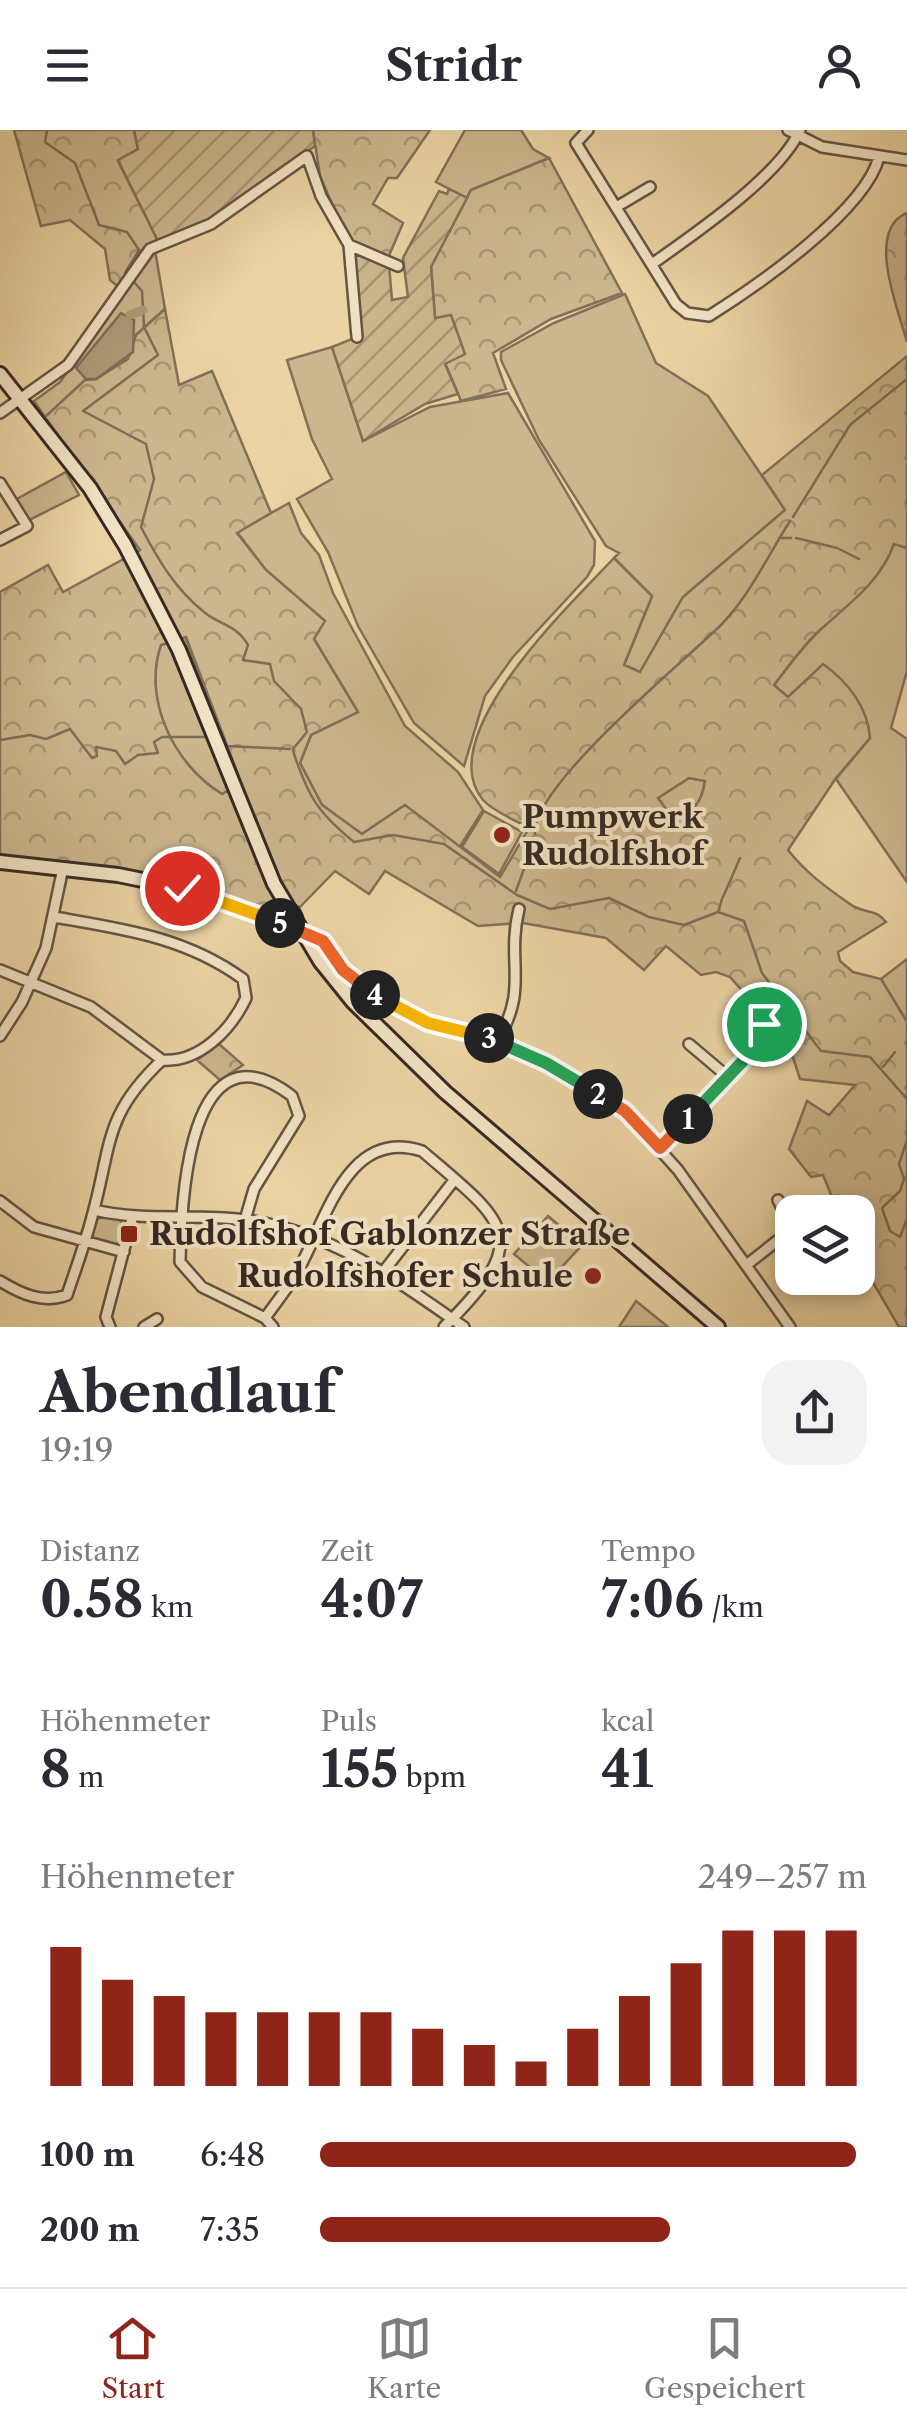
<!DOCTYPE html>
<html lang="de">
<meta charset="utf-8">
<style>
:root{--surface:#fff;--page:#f2f2f3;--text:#2b2b33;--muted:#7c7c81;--line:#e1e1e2;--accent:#8f2418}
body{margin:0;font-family:"Libre Caslon Text",serif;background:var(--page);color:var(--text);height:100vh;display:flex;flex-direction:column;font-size:38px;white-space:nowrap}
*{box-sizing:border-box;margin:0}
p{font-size:32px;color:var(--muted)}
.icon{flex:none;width:55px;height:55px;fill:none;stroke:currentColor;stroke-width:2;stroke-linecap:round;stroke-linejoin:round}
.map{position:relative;height:1197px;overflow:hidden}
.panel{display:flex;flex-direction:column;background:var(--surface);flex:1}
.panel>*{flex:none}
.tools{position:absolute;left:775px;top:1065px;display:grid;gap:20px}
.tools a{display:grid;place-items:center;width:100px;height:100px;border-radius:20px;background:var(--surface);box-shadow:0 5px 15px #0003;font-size:50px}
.pin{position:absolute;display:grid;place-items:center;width:85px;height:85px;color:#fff;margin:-42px;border:5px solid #fff;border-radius:50%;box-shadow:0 2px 10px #0007}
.km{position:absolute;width:50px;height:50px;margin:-25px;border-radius:50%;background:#222;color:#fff;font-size:28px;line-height:50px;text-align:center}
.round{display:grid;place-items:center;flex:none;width:105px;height:105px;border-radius:30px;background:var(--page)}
.summary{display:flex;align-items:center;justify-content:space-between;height:170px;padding:0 40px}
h1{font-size:55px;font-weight:800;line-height:75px}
.figures{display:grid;grid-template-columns:repeat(3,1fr);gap:15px;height:170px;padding:10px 40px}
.figures div{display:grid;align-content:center}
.figures b{font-size:50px;font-weight:800}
.figures small{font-size:28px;font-weight:400}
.figures p{font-size:28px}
.chart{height:280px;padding:20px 40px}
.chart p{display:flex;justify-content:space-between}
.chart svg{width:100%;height:180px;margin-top:10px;stroke:var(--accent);stroke-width:6}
ul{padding:0 40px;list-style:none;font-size:32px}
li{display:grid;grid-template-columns:160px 120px 1fr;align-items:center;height:75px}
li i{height:25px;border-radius:12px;background:var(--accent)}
header{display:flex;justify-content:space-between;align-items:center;height:130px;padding:0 40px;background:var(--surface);font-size:45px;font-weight:800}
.menu{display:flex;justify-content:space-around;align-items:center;height:140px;border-top:2px solid var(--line);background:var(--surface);font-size:28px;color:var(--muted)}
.menu a{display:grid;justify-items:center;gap:5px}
.menu .active{color:var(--accent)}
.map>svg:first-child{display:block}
.grass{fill:#ccb68d;stroke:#827058;stroke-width:2.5}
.forest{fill:url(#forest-crowns);stroke:#827058;stroke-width:2.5;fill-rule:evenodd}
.garden{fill:url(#garden-furrows);stroke:#827058;stroke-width:2.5}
.water{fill:#ae9a78;stroke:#7e6d56;stroke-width:2.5}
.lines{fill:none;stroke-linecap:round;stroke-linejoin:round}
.stream{stroke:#7e6d56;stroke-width:2.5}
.canal{stroke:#ae9a78;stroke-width:9}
.street-casing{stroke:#645444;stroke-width:14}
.secondary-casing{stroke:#372a24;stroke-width:18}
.street{stroke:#f2e2c3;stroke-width:9}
.secondary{stroke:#f2e2c3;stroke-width:12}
.split-1-casing{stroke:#fff;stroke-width:20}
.split-2-casing{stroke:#fff;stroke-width:20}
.split-3-casing{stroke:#fff;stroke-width:20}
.split-4-casing{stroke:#fff;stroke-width:20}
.split-5-casing{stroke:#fff;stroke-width:20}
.split-6-casing{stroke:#fff;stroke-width:20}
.split-1{stroke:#22a559;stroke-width:12}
.split-2{stroke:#f0652b;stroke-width:12}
.split-3{stroke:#22a559;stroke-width:12}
.split-4{stroke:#f5b400;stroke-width:12}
.split-5{stroke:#f0652b;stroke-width:12}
.split-6{stroke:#f5b400;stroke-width:12}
.poi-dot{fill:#8f2418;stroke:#f2e2c3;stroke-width:4}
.labels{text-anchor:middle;stroke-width:8;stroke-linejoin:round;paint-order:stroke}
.poi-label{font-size:32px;font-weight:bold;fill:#372a24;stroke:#f2e2c3;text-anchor:start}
</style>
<header><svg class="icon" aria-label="menu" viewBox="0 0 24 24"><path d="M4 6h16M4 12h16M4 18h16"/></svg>Stridr<svg class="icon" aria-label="person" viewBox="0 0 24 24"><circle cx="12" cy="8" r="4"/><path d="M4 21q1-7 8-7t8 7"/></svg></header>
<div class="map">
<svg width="907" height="1197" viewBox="0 0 907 1197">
<defs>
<pattern id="forest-crowns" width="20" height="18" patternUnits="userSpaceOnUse" patternTransform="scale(2.5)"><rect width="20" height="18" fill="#ccb68d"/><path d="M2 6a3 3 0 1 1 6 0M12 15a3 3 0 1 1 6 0" fill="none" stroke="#a69473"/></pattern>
<pattern id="garden-furrows" width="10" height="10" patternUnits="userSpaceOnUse" patternTransform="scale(2.5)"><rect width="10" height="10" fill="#ccb68d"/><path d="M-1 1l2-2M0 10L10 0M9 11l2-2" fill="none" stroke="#a69473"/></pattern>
</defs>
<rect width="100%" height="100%" fill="#ebd3a3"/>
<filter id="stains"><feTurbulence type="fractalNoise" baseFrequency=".002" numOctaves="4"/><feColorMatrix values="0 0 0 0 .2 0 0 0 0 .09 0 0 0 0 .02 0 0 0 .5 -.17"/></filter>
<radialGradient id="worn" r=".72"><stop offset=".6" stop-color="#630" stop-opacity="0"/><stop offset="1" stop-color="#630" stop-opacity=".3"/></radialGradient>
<path class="grass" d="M465 0H521L533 19 549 28 471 60 467 68 436 52Z
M155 120 165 179 136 205 133 222C101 244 74 261 45 287L34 271 60 252Z
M625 164 656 233 708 266 785 380 683 467 640 542 624 535 652 466 614 428 619 423 606 416 539 310 501 230V222L554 193Z
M332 217 363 311 430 277 508 263 595 411 594 435 587 447 513 527 485 566 464 636 414 593 358 496 328 422 297 369 332 349 312 309 287 230Z
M66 342 79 365 27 391 15 370Z
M289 373 301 403 319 425 333 463 405 596 458 642 483 680 459 718 405 675 362 704 322 675 300 633 311 605 358 582 314 509 324 490 266 440 237 402Z
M894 413 907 418V541L891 598 907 609V752L836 649 870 608 788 568 774 555C788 537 802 517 819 501 848 472 880 453 894 413Z
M185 507 239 647 236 656 222 664C174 635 142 570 161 515Z
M689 648 705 651C702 673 694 682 673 690L658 668Z
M484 681 522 702 499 744 462 717Z
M907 829V892L881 849Z
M92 1101a16 16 0 1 1 32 0a16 16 0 1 1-32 0Z
M548 1086 582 1115 548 1152 514 1124Z
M636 1171 668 1197H619Z"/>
<path class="forest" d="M14 0H134L138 19 118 31 158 111 120 158 110 150 105 119 70 90 41 96Z
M313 0H430L397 48H388L373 74 403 93 388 128 348 111 320 46Z
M549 28 622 163 551 189 493 223 506 259 461 271 445 233 464 224 435 188 431 136 471 60Z
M907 83V212C898 179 865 100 907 83Z
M165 179 179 255 212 241 271 383 237 403 266 440 325 491 314 509 358 582 311 605 300 633 322 675 362 704 405 675 500 747 529 698C515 690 494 682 483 670 430 606 574 471 614 428L652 466 624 535 640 542 683 467 785 380 762 345 907 226V418L894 414C880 452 850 473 821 499 803 515 789 536 774 555L788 567 823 534C847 551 868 577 870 608L836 648 788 720C806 743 827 758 850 774 863 784 876 778 886 792L838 822 840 831 853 842 881 849 907 892V1197H899L858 1127V1082H838L823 1045 811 1047 789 1019 807 971 829 985 855 955 800 949 788 912 730 847 716 842 701 845 666 816 644 840 606 808 523 793 478 796 385 741 369 764 335 741 300 777 272 787 128 741 0 725V462L48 435 63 462 140 420 45 287 85 250 96 249 128 229 136 205ZM186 507 239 647 236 656 222 664C174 635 142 569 161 515ZM689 648 705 651C702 672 694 682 674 690L658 668Z
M219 914 243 935 220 950 197 930Z"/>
<path class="garden" d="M134 0H313L315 16 210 91 158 111 118 30 138 19Z
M449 59 467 68 431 137 435 188 451 185 465 224 445 234 458 264 425 274 363 311 332 217 362 205 353 119 389 135 392 170 408 167 403 128 439 61 447 64Z"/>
<path class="water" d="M121 183 134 190 133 222 96 249H86L76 238Z"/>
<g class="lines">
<path class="stream" d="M47 0 45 12 75 33 99 95 127 102 139 120 125 143 128 146
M134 152 142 161 144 197 158 225 83 281 146 314 154 349 141 397C157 428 175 459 204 482 221 496 236 494 248 515L243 530 270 534 274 551 301 579 307 602 293 619
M793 387 850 295 907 249
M779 408H791
M796 408 837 418 859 429
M0 610 30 605 46 609 70 599 92 628 97 626 96 617 116 621 125 634 138 625 158 623 154 612 162 607H205
M227 616 290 619
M293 621C308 666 317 682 354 712L393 705 444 714 517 765 550 779 609 768 649 787 684 795 718 782 744 791 762 843 821 921 870 927 907 969
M535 704C531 656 686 530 722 494 749 466 769 424 790 391
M516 761 534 711
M723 767 740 728
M718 782 722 769
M883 937 895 922
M907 994V1000
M907 1010 899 1034 904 1049 900 1061 882 1078 890 1101 900 1107 907 1089"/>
<path class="canal" d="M130 185 143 180"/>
<g class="street-casing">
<path id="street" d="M588 0 576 13 676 174 687 183 709 186C757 156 865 81 879 27
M788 0 822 17 907 30
M618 76 650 57
M349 115 398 136
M652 134C693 105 780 46 800 0
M0 283 68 235 150 119 211 94 307 26 321 66 349 115 357 207
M0 353 27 396 0 410
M302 800 323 811 353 850 407 883 452 901 498 909 555 937 625 981 678 1040 790 1197
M0 840 91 877 162 930C199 933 231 900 246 868L243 849C185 807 123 799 54 787
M0 906 22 872 46 818 63 738
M498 909C529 858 506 832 519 779
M689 914 728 947
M660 1019 759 914 763 886 748 867
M778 1070 792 1098
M0 1071 34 1097 124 1122
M94 1080C146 1092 195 1083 247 1090 333 1102 394 1149 464 1197
M245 1090 254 1059 299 986 292 966C188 887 181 1073 180 1132L202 1157 265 1188 273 1197
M749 1133 792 1099
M384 1141 455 1049
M0 1151C21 1164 43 1174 67 1165 76 1138 86 1111 93 1083 112 1013 104 985 162 930
M265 1188C275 1174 287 1159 296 1144 325 1096 345 996 422 1021 508 1094 534 1108 444 1197
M110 1197 106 1187 132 1089
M144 1197 157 1189"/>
</g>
<g class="secondary-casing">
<path id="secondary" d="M0 244 90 358 125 415 179 520 274 754 320 831 353 872 445 962 718 1197
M0 732 118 745 182 758 300 800"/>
</g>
<use href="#street" class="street"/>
<use href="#secondary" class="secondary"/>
</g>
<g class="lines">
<g class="split-1-casing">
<path id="split-1" d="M688 989 759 914 764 894"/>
</g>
<g class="split-2-casing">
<path id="split-2" d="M598 964 625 981 660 1018 688 989"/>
</g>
<g class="split-3-casing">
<path id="split-3" d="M489 908 546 933 598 964"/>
</g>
<g class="split-4-casing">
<path id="split-4" d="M375 865 428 893 489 908"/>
</g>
<g class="split-5-casing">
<path id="split-5" d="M280 793 323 811 343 840 375 865"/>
</g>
<g class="split-6-casing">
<path id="split-6" d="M182 758 280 793"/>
</g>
<use href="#split-1" class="split-1"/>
<use href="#split-2" class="split-2"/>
<use href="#split-3" class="split-3"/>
<use href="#split-4" class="split-4"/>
<use href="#split-5" class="split-5"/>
<use href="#split-6" class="split-6"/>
</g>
<g class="poi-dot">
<circle cx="502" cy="705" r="10"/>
<rect x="119" y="1094" width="20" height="20" rx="5"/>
<circle cx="593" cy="1146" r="10"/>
</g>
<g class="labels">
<g class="poi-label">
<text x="522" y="698">Pumpwerk<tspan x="522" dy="37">Rudolfshof</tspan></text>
<text x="149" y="1115">Rudolfshof Gablonzer Straße</text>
<text x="573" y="1157" text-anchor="end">Rudolfshofer Schule</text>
</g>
</g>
<rect width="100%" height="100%" filter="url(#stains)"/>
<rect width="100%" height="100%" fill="url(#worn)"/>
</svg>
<div class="tools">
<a><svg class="icon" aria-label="layers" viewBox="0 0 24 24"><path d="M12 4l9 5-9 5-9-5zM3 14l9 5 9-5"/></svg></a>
</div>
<div class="pin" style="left:764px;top:894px;background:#1e9e55"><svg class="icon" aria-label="arrive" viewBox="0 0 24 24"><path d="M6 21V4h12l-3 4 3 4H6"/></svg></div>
<div class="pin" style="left:182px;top:758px;background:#d93025"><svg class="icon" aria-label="check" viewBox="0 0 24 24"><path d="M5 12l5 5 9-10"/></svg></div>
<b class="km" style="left:688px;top:989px">1</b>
<b class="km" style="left:598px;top:964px">2</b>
<b class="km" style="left:489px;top:908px">3</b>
<b class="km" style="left:375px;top:865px">4</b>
<b class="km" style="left:280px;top:793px">5</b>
</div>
<section class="panel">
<div class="summary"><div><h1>Abendlauf</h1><p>19:19</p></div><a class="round"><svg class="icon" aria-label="share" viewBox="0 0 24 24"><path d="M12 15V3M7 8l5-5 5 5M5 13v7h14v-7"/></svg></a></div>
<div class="figures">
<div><p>Distanz</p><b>0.58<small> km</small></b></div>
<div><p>Zeit</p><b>4:07</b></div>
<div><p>Tempo</p><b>7:06<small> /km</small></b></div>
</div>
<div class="figures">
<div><p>Höhenmeter</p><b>8<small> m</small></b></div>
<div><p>Puls</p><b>155<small> bpm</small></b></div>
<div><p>kcal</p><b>41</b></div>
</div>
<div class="chart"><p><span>Höhenmeter</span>249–257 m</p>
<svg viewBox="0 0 160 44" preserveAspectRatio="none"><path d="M5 44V10M15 44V18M25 44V22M35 44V26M45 44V26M55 44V26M65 44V26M75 44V30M85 44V34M95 44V38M105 44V30M115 44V22M125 44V14M135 44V6M145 44V6M155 44V6"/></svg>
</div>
<ul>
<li><b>100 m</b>6:48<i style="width:98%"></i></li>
<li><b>200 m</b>7:35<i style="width:64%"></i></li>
</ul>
</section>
<nav class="menu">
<a class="active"><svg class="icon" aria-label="home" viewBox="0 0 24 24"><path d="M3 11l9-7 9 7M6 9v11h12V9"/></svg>Start</a>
<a><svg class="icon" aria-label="map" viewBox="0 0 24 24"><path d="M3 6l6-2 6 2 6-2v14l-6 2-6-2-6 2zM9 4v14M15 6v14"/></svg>Karte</a>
<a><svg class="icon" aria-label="saved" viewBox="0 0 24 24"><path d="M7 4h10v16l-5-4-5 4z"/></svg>Gespeichert</a>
</nav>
